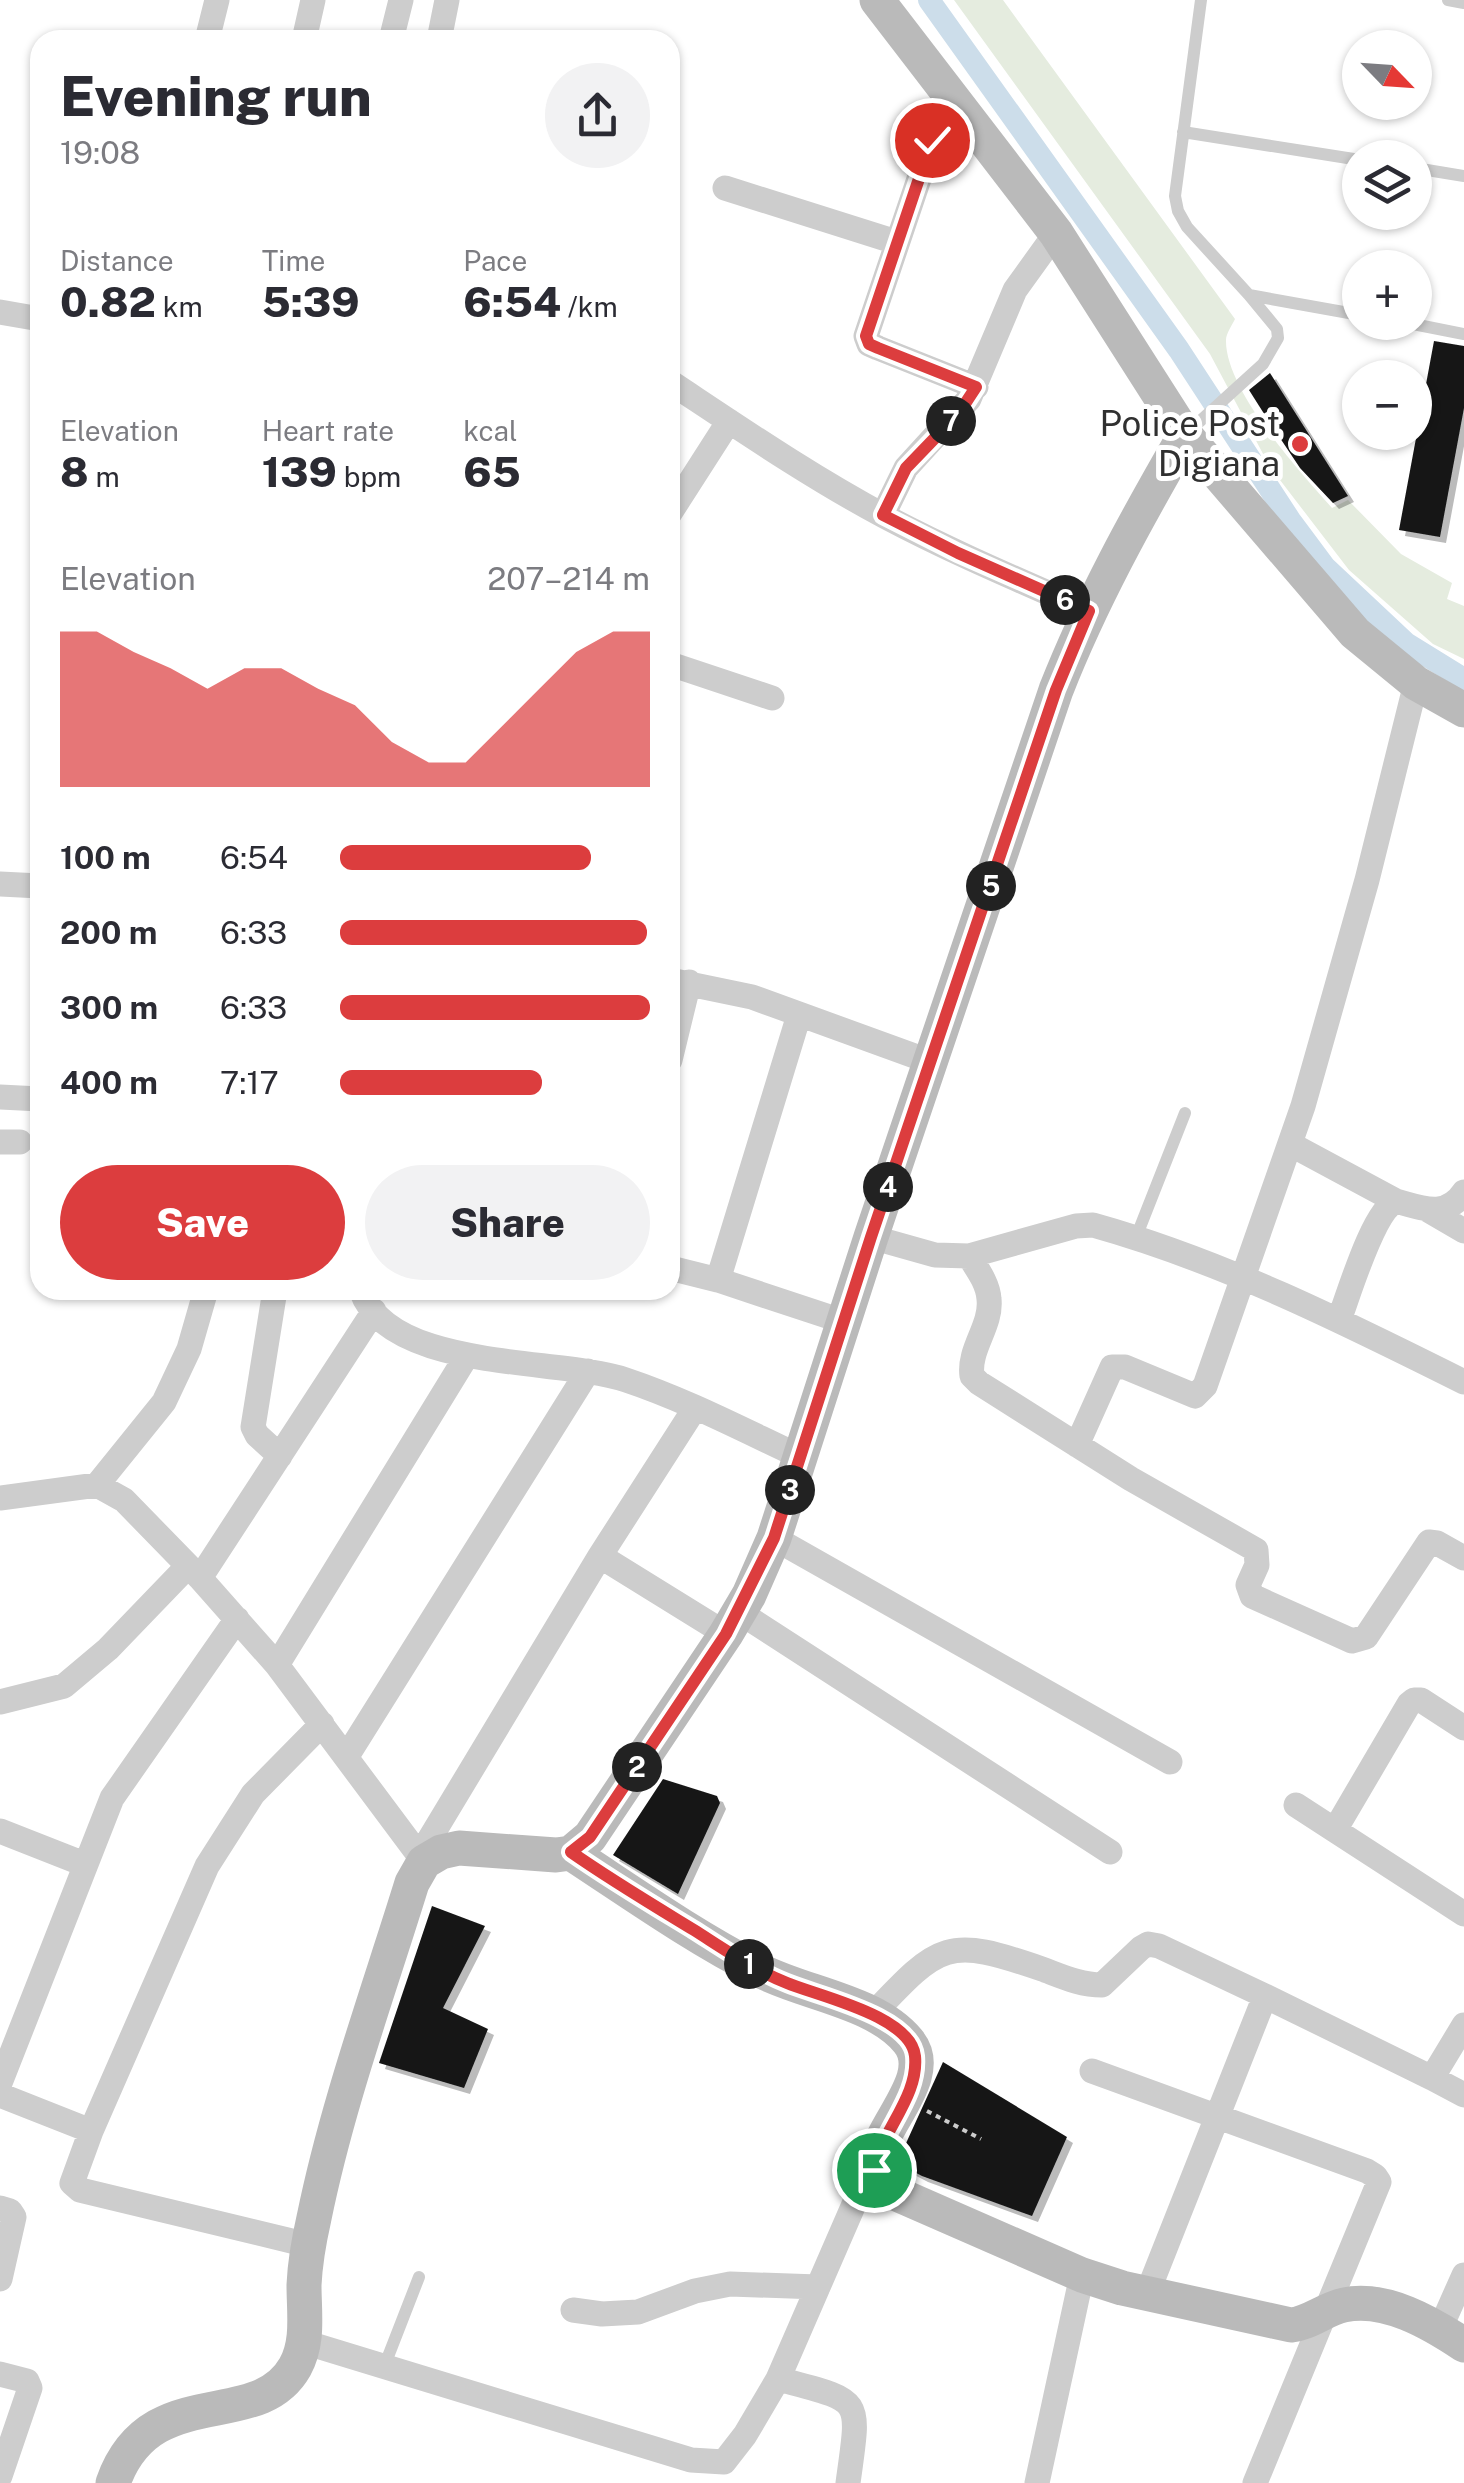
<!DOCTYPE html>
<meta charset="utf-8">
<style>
:root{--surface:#fff;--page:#f2f2f3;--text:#2b2b33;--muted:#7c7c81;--accent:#dc3d3e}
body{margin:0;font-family:"Public Sans",sans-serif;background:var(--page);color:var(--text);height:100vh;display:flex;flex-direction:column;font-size:38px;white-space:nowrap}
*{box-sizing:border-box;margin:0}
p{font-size:32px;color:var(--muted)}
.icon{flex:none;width:55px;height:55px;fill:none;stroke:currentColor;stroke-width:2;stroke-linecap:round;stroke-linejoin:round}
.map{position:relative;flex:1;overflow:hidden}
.drawer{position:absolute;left:30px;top:30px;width:650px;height:1270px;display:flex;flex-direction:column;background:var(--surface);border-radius:30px;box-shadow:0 2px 8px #0004}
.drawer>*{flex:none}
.needle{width:65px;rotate:115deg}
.controls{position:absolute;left:1342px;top:30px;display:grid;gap:20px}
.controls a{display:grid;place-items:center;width:90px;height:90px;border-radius:50%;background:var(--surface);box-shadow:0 2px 8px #0004;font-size:50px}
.pin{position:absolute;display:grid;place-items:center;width:85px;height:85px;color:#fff;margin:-42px;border:5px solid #fff;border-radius:50%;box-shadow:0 2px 10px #0007}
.km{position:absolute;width:50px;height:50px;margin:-25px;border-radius:50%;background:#222;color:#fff;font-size:28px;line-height:50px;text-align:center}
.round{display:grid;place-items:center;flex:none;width:105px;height:105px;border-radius:52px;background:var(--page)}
.summary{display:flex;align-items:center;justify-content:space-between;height:170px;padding:0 30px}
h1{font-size:55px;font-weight:800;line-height:75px}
.stats{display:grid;grid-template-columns:repeat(3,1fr);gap:15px;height:170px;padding:10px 30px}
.stats div{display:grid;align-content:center}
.stats b{font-size:42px;font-weight:800}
.stats small{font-size:28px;font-weight:400}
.stats p{font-size:28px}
.chart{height:280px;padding:20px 30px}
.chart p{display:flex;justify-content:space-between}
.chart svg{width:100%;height:180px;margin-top:10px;fill:var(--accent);opacity:.7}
.button{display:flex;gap:20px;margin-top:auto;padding:20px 30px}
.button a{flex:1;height:115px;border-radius:60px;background:var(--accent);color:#fff;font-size:40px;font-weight:800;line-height:115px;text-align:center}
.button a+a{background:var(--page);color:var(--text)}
ul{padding:0 30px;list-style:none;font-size:32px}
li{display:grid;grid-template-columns:160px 120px 1fr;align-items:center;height:75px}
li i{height:25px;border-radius:12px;background:var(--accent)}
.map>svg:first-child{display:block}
.green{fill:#e5ecdf}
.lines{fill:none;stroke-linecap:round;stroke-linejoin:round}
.canal{stroke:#ccddea;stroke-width:22}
.building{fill:#171717;filter:url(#shadow)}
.path{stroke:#cdcdcd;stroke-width:4;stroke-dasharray:5 5;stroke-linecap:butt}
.lane{stroke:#cdcdcd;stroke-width:12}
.street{stroke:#cdcdcd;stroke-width:25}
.secondary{stroke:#bababa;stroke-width:35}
.route-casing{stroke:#fff;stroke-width:20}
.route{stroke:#dc3d3e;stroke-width:12}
.poi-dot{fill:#dc3d3e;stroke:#fff;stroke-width:4}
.labels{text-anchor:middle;stroke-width:10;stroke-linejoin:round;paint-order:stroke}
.poi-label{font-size:35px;fill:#303030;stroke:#fff;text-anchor:end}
</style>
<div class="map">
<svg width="1464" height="2483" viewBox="0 0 1464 2483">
<defs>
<filter id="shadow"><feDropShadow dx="6" dy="6" stdDeviation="0" flood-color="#0004"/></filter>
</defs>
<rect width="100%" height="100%" fill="#fff"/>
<path class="green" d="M954 0H1003L1235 319C1232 325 1226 334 1226 340 1225 390 1300 472 1332 508L1348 500 1401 554 1452 583 1447 599 1464 606V659L1433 644 1349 570 1270 467 1210 354Z"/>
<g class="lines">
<path class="canal" d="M929 0 1179 350 1290 520 1325 567 1406 643 1464 679"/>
</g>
<path class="building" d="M1434 341 1464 346V408L1440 537 1399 530Z
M1270 373 1348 496 1333 503 1300 468 1268 420 1249 390Z
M663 1779 717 1796 720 1803 678 1894 613 1855Z
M432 1906 485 1926 443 2008 488 2029 464 2088 379 2063Z
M943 2062 1067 2137 1032 2216 922 2176 897 2163Z"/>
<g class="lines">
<path class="path" d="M927 2111 981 2139"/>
<path class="lane" d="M1448 0 1464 3
M1183 132 1360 160
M1415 168 1464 176
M1249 295 1360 315
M1403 322 1464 334
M1187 433 1263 364 1278 338 1277 329 1249 295 1187 227 1178 211 1175 196 1201 0
M1135 1240 1185 1113
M384 2367 419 2277"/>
<path class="street" d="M207 40 217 0
M304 40 313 0
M391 40 401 0
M439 40 447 0
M948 93 866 336 869 344 878 348 976 387
M725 188 896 242
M0 312 40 319
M670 382C741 429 811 477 886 517 952 552 1021 581 1089 611
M670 513 729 421
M883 515 906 468 969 399 1015 290 1056 233
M670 664 772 698
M0 884 40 886
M670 980 752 997 931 1062
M670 1060 689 982
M0 1097 40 1099
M0 1142H20
M1290 1144 1396 1201
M1428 1210 1464 1231
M871 1237 935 1255 969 1256 1076 1226 1093 1225C1222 1261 1344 1322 1464 1382
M969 1256C977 1269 988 1283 989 1299 992 1326 968 1349 972 1376L979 1383 1131 1479 1256 1550 1257 1565 1248 1585 1252 1596 1352 1641 1366 1637 1429 1542 1437 1543 1464 1558
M670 1268 718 1280 845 1322
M718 1280 799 1015
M275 1290 253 1427 257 1435 280 1456
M361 1290C389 1372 558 1357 626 1380 686 1400 743 1430 801 1457
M1339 1320C1349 1294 1373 1211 1396 1201 1422 1208 1446 1219 1464 1192
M1077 1445 1112 1367H1125L1195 1396 1205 1386 1303 1106 1367 880 1416 683
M97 1485 164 1402 189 1349 206 1290
M0 1498 97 1485 124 1500 200 1578 277 1665 424 1862
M774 1538 1170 1762
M600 1556 726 1634
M200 1578 374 1311
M739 1612 1110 1852
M277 1665 466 1357
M0 1702 64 1686 108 1649 187 1567
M347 1756 588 1371
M1296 1805 1464 1914
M1335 1830 1409 1704 1414 1700H1421L1464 1728
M0 1831 84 1864
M420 1855 600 1556 695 1408
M873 2014C940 1943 947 1936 1042 1969 1061 1976 1080 1985 1102 1985L1141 1948 1148 1944 1159 1946 1265 1996
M1092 2071 1367 2171 1375 2176 1379 2182 1255 2483
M1432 2078 1464 2095
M0 2083 112 1798 237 1619
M0 2095 91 2131
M0 2208 10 2211 14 2217 0 2279
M308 2245 80 2190 72 2183 91 2131 207 1866 253 1794 322 1724
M1147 2294 1265 1996 1432 2078 1464 2025
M573 2310 602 2314 638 2312 695 2291 730 2284 818 2287
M1440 2329 1464 2275
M304 2342 691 2460 724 2462 745 2435 778 2379 875 2156
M0 2374 27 2381 30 2388 0 2476
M778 2379C864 2402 860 2395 848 2483
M1037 2483 1082 2275"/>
<path class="secondary" d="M877 0 1056 233 1185 435 1355 633 1416 683 1464 710
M571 1853C632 1893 694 1937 759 1970 805 1994 875 2001 908 2041 946 2086 837 2155 890 2191L1082 2275 1122 2288 1291 2325C1310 2323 1325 2309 1344 2305 1385 2296 1431 2323 1464 2345
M113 2483C150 2378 257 2434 295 2367 309 2342 304 2313 304 2285 305 2263 309 2240 314 2218 337 2105 378 1993 412 1883L424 1862 441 1852 459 1848 556 1855 571 1853 590 1837 726 1634 749 1595 774 1538 871 1237 1056 690C1091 601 1137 518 1185 435"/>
</g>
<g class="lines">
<g class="route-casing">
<path id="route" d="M874 2170C881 2131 919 2097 915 2056 911 2016 818 1996 787 1983 754 1970 724 1949 694 1930 653 1905 611 1880 571 1852L590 1837 726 1634 774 1538 871 1237 1056 690 1089 611 958 553 883 515 906 468 959 413 976 387 878 348 869 344 866 336 932 140"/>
</g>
<use href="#route" class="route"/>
</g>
<circle class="poi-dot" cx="1300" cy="444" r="10"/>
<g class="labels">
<g class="poi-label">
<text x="1280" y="436">Police Post<tspan x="1280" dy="40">Digiana</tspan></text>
</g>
</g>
</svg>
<div class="controls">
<a><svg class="needle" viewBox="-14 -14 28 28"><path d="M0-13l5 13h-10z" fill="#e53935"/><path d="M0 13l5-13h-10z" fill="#7c7c81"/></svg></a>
<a><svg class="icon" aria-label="layers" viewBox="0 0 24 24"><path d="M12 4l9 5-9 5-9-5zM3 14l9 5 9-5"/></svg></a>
<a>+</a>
<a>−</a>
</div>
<div class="pin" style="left:874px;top:2170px;background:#1e9e55"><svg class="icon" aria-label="arrive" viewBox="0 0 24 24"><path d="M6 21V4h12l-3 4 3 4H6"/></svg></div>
<div class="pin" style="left:932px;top:140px;background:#d93025"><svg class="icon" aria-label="check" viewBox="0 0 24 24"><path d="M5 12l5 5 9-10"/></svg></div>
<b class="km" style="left:749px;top:1964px">1</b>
<b class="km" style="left:637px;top:1767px">2</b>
<b class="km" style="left:790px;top:1490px">3</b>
<b class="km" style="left:888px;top:1187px">4</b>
<b class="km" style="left:991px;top:886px">5</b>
<b class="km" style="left:1065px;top:600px">6</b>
<b class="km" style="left:951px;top:421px">7</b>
<section class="drawer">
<div class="summary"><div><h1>Evening run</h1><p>19:08</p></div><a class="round"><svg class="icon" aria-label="share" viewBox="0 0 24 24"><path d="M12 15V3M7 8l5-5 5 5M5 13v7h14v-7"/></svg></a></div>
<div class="stats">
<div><p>Distance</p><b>0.82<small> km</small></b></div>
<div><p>Time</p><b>5:39</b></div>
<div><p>Pace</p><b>6:54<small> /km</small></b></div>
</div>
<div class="stats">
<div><p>Elevation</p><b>8<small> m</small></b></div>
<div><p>Heart rate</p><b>139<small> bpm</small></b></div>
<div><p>kcal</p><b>65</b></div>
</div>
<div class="chart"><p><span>Elevation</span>207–214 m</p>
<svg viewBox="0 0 160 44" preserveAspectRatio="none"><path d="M0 44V6L10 6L20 11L30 15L40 20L50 15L60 15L70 20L80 24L90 33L100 38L110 38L120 29L130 20L140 11L150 6L160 6V44z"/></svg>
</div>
<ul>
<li><b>100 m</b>6:54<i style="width:81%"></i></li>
<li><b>200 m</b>6:33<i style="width:99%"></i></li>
<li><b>300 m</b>6:33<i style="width:100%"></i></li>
<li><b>400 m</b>7:17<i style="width:65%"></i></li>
</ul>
<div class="button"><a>Save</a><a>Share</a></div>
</section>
</div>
